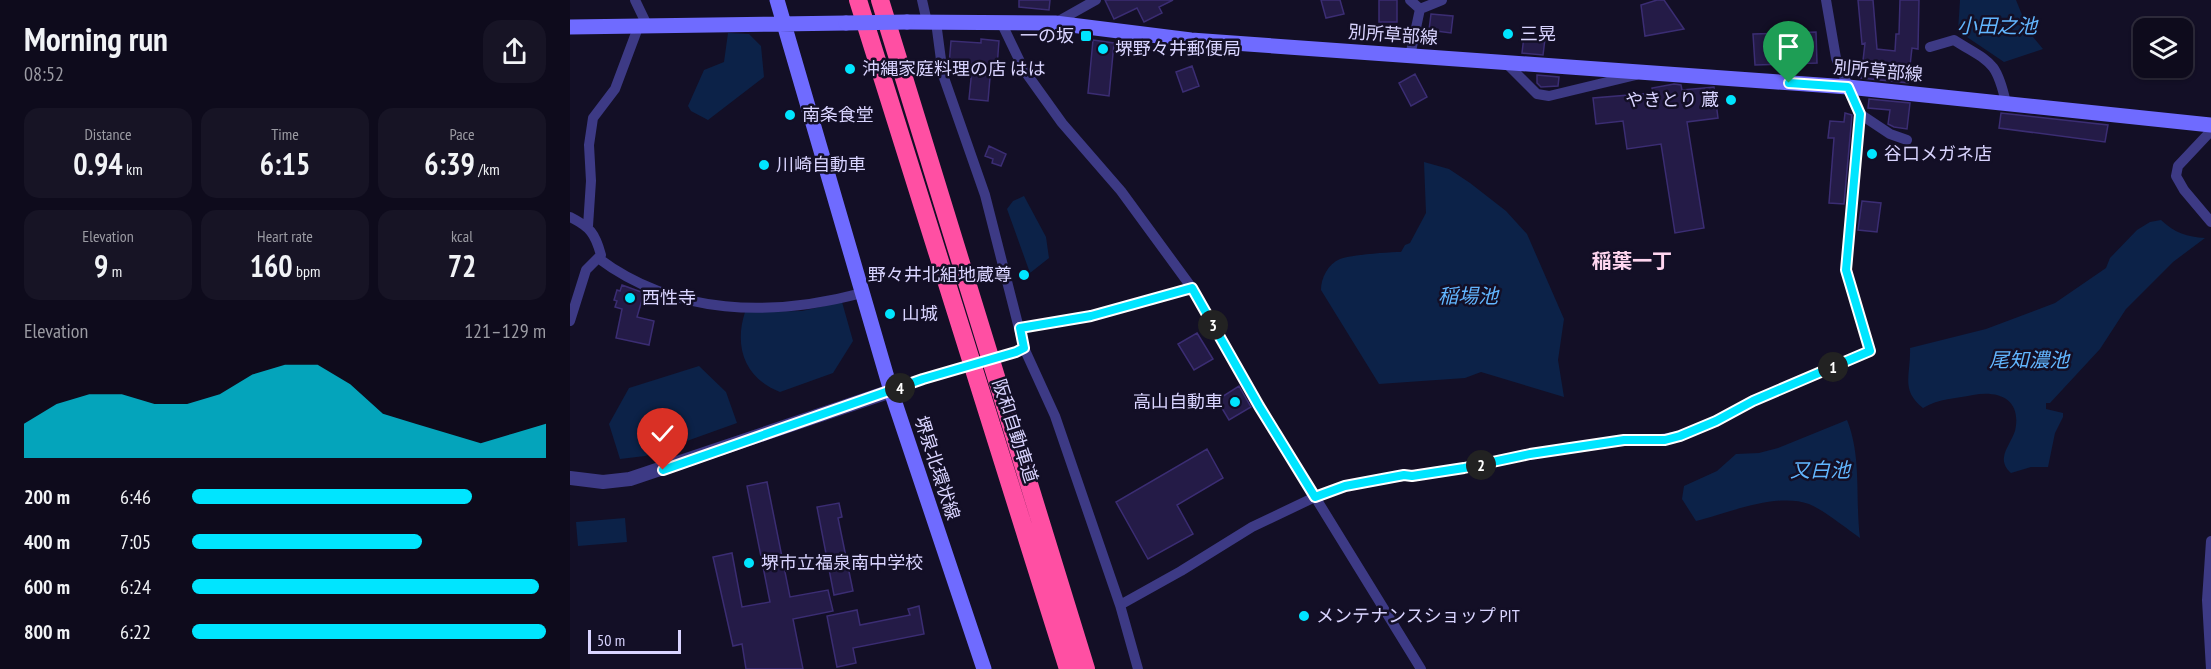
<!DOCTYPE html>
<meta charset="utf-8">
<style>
:root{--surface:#0e0b1c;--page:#171425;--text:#f1f3f6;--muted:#9b9ba3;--line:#2e2b3b;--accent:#00e5ff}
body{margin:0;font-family:"PT Sans Narrow","Noto Sans JP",sans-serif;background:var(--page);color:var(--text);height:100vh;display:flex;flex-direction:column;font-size:22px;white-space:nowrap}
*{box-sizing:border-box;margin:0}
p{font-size:20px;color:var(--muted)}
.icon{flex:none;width:33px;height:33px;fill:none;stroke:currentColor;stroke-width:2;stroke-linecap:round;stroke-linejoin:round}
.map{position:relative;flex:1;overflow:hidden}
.panel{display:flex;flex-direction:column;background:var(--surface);width:570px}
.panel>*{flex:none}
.fabs{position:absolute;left:1563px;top:18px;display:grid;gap:12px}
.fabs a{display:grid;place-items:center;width:60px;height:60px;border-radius:12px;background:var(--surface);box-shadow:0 2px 4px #0004,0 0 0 2px var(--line);font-size:30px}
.scale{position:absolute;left:18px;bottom:15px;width:93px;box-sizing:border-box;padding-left:6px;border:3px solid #d9d4ff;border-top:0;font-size:16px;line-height:21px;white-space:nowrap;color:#d9d4ff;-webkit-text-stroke:4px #130f26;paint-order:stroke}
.pin{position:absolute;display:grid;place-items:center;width:51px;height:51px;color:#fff;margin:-62px -26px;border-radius:50% 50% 50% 0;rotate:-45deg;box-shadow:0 0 6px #0007}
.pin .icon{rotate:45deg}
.km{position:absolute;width:30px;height:30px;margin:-15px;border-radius:50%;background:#222;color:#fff;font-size:16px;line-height:30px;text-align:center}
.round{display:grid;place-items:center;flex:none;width:63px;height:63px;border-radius:18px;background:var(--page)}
.summary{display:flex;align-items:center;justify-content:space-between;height:102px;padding:0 24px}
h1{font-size:33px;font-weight:800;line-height:45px}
.figures{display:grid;grid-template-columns:repeat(3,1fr);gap:9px;height:102px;padding:6px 24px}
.figures div{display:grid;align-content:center;border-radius:15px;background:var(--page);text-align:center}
.figures b{font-size:30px;font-weight:800}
.figures small{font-size:16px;font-weight:400}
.figures p{font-size:16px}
.chart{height:168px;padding:12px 24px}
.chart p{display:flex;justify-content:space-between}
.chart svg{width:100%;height:108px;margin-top:6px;fill:var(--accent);opacity:.7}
ul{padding:0 24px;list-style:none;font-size:20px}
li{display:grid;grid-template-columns:96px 72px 1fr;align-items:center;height:45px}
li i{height:15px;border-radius:8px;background:var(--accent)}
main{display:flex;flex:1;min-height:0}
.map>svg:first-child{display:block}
.water{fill:#0c2248}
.building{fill:#241b47;stroke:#3b2d73;stroke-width:1.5}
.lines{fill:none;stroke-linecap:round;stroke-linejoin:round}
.minor{stroke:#3d3a85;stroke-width:10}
.tertiary{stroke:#3d3a85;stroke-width:14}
.secondary{stroke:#6f6bff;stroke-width:15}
.motorway{stroke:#ff4fa3;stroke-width:18}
.minor-bridge{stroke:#3d3a85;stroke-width:10}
.secondary-bridge{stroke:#6f6bff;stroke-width:15}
.route-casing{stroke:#fff;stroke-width:12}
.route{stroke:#00e5ff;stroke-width:8}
.poi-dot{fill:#00e5ff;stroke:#130f26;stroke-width:2}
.labels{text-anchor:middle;stroke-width:5;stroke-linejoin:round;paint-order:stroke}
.poi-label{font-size:18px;fill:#d9d4ff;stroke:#130f26;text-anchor:start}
.street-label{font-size:18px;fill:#d9d4ff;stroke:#130f26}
.water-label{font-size:20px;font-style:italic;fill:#62b6ff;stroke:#130f26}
.neighbourhood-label{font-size:20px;font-weight:bold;fill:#ffd6f0;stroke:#130f26}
</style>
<main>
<section class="panel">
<div class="summary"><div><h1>Morning run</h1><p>08:52</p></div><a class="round"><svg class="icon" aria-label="share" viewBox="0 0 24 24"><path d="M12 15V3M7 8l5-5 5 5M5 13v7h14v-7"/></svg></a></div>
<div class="figures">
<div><p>Distance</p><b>0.94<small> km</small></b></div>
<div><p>Time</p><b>6:15</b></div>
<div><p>Pace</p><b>6:39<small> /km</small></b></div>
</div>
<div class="figures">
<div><p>Elevation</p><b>9<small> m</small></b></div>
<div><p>Heart rate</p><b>160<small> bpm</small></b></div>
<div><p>kcal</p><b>72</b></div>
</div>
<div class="chart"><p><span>Elevation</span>121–129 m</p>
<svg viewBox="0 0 160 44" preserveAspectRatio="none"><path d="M0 44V30L10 22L20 18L30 18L40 22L50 22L60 18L70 10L80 6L90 6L100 14L110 26L120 30L130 34L140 38L150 34L160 30V44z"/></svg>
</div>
<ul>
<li><b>200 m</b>6:46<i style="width:79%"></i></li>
<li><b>400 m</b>7:05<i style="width:65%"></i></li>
<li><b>600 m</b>6:24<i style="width:98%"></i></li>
<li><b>800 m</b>6:22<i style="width:100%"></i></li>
</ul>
</section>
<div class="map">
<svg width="1641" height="669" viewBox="0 0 1641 669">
<rect width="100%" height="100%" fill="#130f26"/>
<path class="water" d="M1390 0H1446L1459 32 1473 49 1434 62 1388 31Z
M158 33 179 34 191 46 194 77 138 120 121 111 118 106 134 70 154 62Z
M854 162 879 169 900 183 936 211 957 234 994 319 988 360 994 397 911 372 895 378 809 384 751 290C751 278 758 264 770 259 781 255 818 252 831 252L835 245 840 243 856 213Z
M454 196 476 237 479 258 460 273 437 209 443 201Z
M1591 220C1605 233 1617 237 1635 238L1603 262 1556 309 1530 349 1480 403H1476V409L1493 413V417L1485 433 1478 467H1461L1441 473C1436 469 1433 463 1434 457 1435 449 1442 440 1445 431 1452 400 1430 390 1403 395 1385 399 1370 398 1353 408 1330 390 1341 375 1340 348L1416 329 1485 303 1536 268 1540 258 1567 230 1580 222Z
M272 302 283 341 263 373 210 392C174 378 164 346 175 312L232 311Z
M129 366 156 392 167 423 75 456 50 459 39 424 59 388Z
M1277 420C1292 457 1285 499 1290 538 1274 527 1257 512 1239 504 1207 492 1158 513 1126 521L1112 499 1114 486 1147 471 1166 454 1189 453 1208 448Z
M55 518 57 542 8 546 6 522Z"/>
<path class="building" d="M449 0H480L479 10 449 7Z
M535 0H603L589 7 592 13 574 22 567 8 544 19Z
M751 0H770L774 14 756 18Z
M809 0H827V22H809Z
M1087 0H1094L1114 29 1075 36 1071 5Z
M1288 0H1303L1307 49 1325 51 1326 34H1329L1330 0H1349L1348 49 1342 48 1338 83 1291 78 1295 43 1292 44Z
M861 14 883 16 881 33 859 30Z
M1246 32 1247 63 1185 65 1183 34Z
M954 36 975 39 973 55 952 53Z
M411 39 429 41 427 67 421 66 418 101 399 99 402 69 379 67V65L381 41 411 43Z
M523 40 544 43 539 96 518 93Z
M622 66 629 86 613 92 606 72Z
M845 74 857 97 841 106 829 83Z
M967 75 989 77 988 86 971 87 967 83Z
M1104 84 1111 85 1112 90 1144 87 1148 118 1117 122 1134 228 1105 233 1091 144 1057 149 1053 121 1026 124 1023 98 1083 93 1082 88Z
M1299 99 1340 103 1337 129 1324 127 1318 124 1320 110 1298 108Z
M1275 113 1282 115 1274 204 1259 203 1264 138H1258L1260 121 1274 122Z
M1431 113 1538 125 1535 142 1429 128Z
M419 146 436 154 431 166 422 163 423 159 415 156Z
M1292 201 1311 203 1307 232 1288 230Z
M52 285 74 293 67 317 84 321 79 345 46 338 52 309 45 307 47 301 44 300 47 290 50 291Z
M627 333 643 359 624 370 608 344Z
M669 386 681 407 659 420 647 400Z
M637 449 653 478 607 505 623 534 578 559 546 502Z
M197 482 220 597 258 590 263 611 223 619 233 669H176L172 644 163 646 143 557 162 553 172 607 200 602 177 486Z
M269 503 272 517 268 518 283 591 264 595 247 507Z
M349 606 354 634 283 648 286 663 267 667 257 616 287 610 290 625 340 615 338 609Z"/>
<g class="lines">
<path class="minor" d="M65 0 77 25
M352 0 357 22
M840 0 850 9
M1256 0 1266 58 1290 114 1320 134 1337 140
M366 22 373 75 415 195 454 348 485 416 550 605 568 669
M431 22 454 70 492 123 551 191 622 288 689 406 851 669
M485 23 526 0
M1360 47 1384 40C1420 63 1426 59 1436 103
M840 56 850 9 872 0
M935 62 967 94 979 96 1066 75
M1641 131 1608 166 1606 176 1614 190 1641 222
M0 217C20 227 25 233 31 255L16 270 0 321
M18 226 21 181 19 145 23 118 45 89 69 25
M28 258C105 316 202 317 292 293
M450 328 521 316 622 288
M321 391 353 379
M1641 541 1637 600 1641 669
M550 605 611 571 682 527 745 497 775 486 834 475 842 476 894 468 960 454 1054 440 1079 441 1110 436 1146 421 1183 401 1300 351 1276 270 1290 114"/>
<path class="tertiary" d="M0 478 33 482 60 479 321 391"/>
<path class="secondary" d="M207 0 321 391 414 669
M337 22 485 23 621 40 1278 87 1641 125
M0 27 276 23"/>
<path class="motorway" d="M288 0 498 669
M310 0 516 669"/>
<path class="minor-bridge" d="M353 379 446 352"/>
<path class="secondary-bridge" d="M276 23 337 22"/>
</g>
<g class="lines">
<g class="route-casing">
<path id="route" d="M93 470 353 379 446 352 454 348 450 328 521 316 622 288 689 406 745 497 775 486 834 475 842 476 894 468 960 454 1054 440H1095L1110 436 1146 421 1183 401 1300 351 1276 270 1290 114 1278 87 1219 83"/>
</g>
<use href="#route" class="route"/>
</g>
<g class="poi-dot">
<circle cx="938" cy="34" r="6"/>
<rect x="510" y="30" width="12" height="12" rx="3"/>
<circle cx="533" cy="49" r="6"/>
<circle cx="280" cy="69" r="6"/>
<circle cx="1161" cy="100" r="6"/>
<circle cx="220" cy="115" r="6"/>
<circle cx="1302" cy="154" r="6"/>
<circle cx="194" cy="165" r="6"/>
<circle cx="454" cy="275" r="6"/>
<circle cx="60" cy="298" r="6"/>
<circle cx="320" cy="314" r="6"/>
<circle cx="665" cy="402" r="6"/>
<circle cx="179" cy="563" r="6"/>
<circle cx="734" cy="616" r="6"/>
</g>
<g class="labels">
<g class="poi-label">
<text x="950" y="40">三晃</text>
<text x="504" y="42" text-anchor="end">一の坂</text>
<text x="545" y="55">堺野々井郵便局</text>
<text x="292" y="75">沖縄家庭料理の店 はは</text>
<text x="1149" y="106" text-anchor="end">やきとり 蔵</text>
<text x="232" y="121">南条食堂</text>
<text x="1314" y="160">谷口メガネ店</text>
<text x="206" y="171">川崎自動車</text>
<text x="442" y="281" text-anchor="end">野々井北組地蔵尊</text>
<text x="72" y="304">西性寺</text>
<text x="332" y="320">山城</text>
<text x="653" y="408" text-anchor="end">高山自動車</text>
<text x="191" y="569">堺市立福泉南中学校</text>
<text x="746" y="622">メンテナンスショップ PIT</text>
</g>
<g class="street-label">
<text transform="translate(823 35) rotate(4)" y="6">別所草部線</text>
<text transform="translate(1308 71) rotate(5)" y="6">別所草部線</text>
<text transform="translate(445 431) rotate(72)" y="6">阪和自動車道</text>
<text transform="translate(367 468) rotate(72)" y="6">堺泉北環状線</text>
</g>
<g class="water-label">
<text x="1427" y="33">小田之池</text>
<text x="898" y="303">稲場池</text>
<text x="1459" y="367">尾知濃池</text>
<text x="1250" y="477">又白池</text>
</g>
<g class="neighbourhood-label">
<text x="1062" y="268">稲葉一丁</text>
</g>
</g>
</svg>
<div class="fabs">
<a><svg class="icon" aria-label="layers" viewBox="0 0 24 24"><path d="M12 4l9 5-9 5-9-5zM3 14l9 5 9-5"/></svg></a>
</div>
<div class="scale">50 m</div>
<div class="pin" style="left:1219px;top:83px;background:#1e9e55"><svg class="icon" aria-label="arrive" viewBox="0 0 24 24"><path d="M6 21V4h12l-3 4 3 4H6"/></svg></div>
<div class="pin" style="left:93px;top:470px;background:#d93025"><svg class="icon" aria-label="check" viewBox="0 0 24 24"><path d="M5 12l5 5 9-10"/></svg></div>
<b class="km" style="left:1263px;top:367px">1</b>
<b class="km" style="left:911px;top:465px">2</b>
<b class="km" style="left:643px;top:325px">3</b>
<b class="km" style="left:330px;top:388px">4</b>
</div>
</main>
